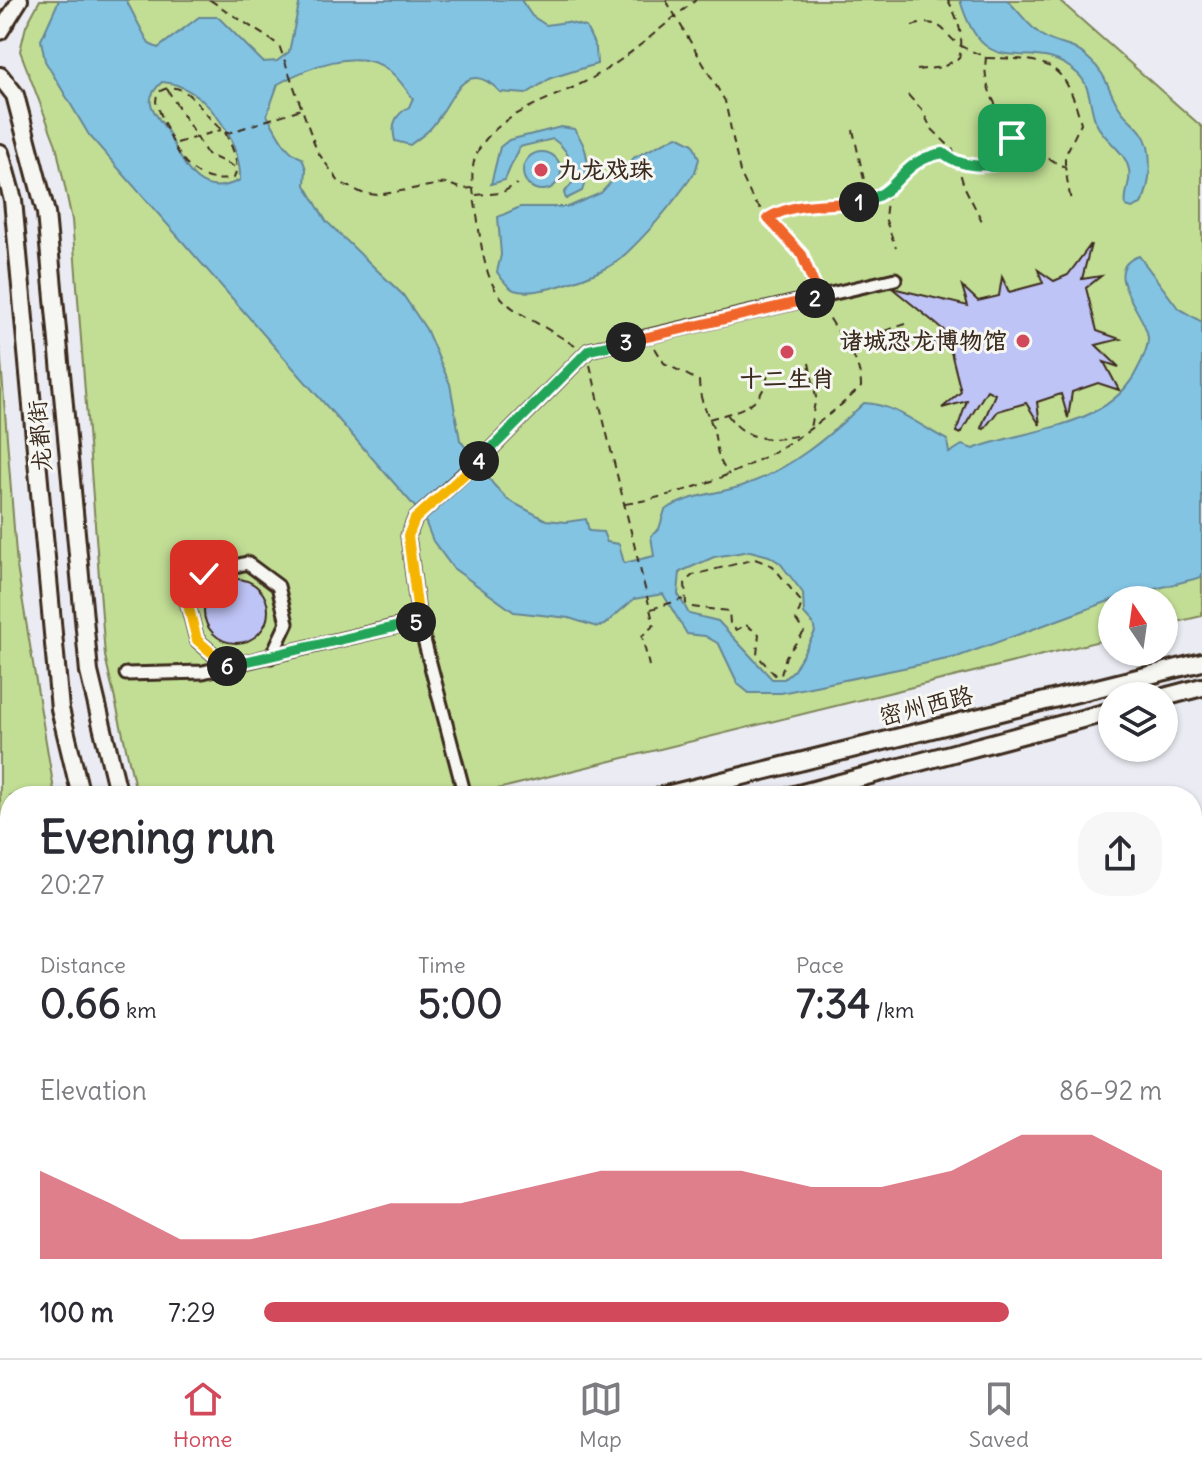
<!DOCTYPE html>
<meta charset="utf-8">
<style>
:root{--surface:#fff;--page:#f7f7f7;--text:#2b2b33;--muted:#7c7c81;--line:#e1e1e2;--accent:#d1495b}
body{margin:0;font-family:Delius,"LXGW WenKai TC",sans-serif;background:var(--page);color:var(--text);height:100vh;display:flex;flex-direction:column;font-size:30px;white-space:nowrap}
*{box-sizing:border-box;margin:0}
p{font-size:26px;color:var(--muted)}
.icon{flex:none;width:44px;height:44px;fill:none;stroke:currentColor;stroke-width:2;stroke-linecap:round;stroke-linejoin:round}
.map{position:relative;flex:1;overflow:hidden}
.details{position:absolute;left:0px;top:786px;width:1202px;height:572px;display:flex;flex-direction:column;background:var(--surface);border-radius:32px 32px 0 0;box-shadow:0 2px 6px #0004}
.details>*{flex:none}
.needle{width:52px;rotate:347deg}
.tools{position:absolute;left:1098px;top:586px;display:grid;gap:16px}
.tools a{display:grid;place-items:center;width:80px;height:80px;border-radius:50%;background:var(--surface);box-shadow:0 2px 6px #0004;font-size:40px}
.pin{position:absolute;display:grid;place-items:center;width:68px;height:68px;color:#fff;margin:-34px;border-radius:16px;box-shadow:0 4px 12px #0006}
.km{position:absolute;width:40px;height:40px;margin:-20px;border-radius:50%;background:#222;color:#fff;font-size:22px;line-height:40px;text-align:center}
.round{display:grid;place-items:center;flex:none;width:84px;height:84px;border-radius:32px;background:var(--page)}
.head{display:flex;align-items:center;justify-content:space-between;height:136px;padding:0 40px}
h1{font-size:44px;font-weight:700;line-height:60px}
.stats{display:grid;grid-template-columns:repeat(3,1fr);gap:12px;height:136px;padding:8px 40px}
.stats div{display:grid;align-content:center}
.stats b{font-size:40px;font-weight:700}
.stats small{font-size:22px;font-weight:400}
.stats p{font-size:22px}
.chart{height:224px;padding:16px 40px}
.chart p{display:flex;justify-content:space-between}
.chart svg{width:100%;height:144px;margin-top:8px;fill:var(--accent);opacity:.7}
ul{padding:0 40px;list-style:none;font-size:26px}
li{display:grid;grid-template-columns:128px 96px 1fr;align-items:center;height:60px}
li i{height:20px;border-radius:10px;background:var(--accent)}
.menu{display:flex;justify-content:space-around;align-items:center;height:112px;border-top:2px solid var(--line);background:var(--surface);font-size:22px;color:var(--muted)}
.menu a{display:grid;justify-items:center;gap:4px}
.menu .on{color:var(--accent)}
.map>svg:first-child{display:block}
.green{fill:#c2de95;stroke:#7e845a;stroke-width:2}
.water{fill:#83c4e3;stroke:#668694;stroke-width:2;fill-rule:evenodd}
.building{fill:#bfc4f6;stroke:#3b2a1e;stroke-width:2}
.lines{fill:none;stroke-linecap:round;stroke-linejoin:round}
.minor-casing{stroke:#3b2a1e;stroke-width:17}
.tertiary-casing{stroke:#3b2a1e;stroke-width:20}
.primary-casing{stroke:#3b2a1e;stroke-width:22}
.path{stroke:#3b2a1e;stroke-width:2;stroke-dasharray:8 6;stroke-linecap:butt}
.minor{stroke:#f6f6f2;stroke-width:11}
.tertiary{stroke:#f6f6f2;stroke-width:14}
.primary{stroke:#f6f6f2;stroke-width:16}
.split-1-casing{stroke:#fff;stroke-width:16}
.split-2-casing{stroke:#fff;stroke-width:16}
.split-3-casing{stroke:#fff;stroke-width:16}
.split-4-casing{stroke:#fff;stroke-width:16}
.split-5-casing{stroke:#fff;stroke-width:16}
.split-6-casing{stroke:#fff;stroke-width:16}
.split-7-casing{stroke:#fff;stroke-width:16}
.split-1{stroke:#22a559;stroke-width:10}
.split-2{stroke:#f0652b;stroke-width:10}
.split-3{stroke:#f0652b;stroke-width:10}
.split-4{stroke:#22a559;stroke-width:10}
.split-5{stroke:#f5b400;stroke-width:10}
.split-6{stroke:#22a559;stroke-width:10}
.split-7{stroke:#f5b400;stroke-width:10}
.poi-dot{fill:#d1495b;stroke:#f6f6f2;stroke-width:3}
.labels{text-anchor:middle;stroke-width:6;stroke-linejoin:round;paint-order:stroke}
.poi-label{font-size:24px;font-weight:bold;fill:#3b2a1e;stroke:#f6f6f2;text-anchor:start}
.street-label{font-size:24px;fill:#3b2a1e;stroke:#f6f6f2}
</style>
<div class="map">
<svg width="1202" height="1358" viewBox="0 0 1202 1358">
<rect width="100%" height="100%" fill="#ebecf3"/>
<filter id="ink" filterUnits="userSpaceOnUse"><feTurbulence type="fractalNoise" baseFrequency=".0125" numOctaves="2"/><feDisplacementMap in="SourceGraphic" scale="16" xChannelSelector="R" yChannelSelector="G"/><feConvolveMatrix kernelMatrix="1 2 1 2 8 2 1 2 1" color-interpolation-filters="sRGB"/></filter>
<g filter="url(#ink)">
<path class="green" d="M40 0H1059L1202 127V616L1164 625V600H1112V638L469 796H137L105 656 72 220 56 145 20 51 26 26Z
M0 348 17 567 55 796H10V910L0 924Z
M941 1348H974L976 1358H943Z"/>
<path class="water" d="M59 0H126L149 44 158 48 199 17H218L263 62 277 61 289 52 300 0H521L532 16 546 25 567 22 586 27 596 48 597 64 551 78 526 94 500 92C462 52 451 108 430 129 424 135 416 140 410 145L395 141C391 124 395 115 409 107L413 98C405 89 397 75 387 69 357 47 308 67 278 84L267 115C276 130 285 153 302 158L306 169 305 185 326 221 403 295 426 329 450 384 460 440 494 485 508 500 546 520 566 522 586 519 589 531 603 532 607 542 619 544 624 563 654 556 651 536 659 529 665 510C688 495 717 494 742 486 791 469 827 438 864 403 897 405 918 425 947 440L949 453 962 445 973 449C1027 428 1110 429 1138 368 1142 361 1148 347 1148 339 1148 315 1097 270 1139 256L1178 308 1202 322V577L1112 600 957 657 781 693H749L738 684 719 644 705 636 687 634 663 594 634 599 604 625 597 627 569 618 514 612 453 568 433 541 423 516 89 135 45 61 41 40ZM162 82C203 84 242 140 240 180 197 202 184 164 168 132 163 124 153 113 151 104 149 95 156 88 162 82ZM750 551 769 556 780 563 803 593 804 614 813 624 815 632 794 670 784 679H772L718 621 689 614 678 594 680 572 714 557Z
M960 0H1007C1020 12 1031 30 1046 38 1062 47 1071 42 1089 59 1109 76 1108 93 1121 110 1127 119 1136 124 1142 133 1154 149 1151 187 1141 204L1132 208 1126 206C1123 193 1132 182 1129 170 1125 150 1106 142 1097 125 1089 109 1092 87 1078 74 1031 30 987 91 960 0Z
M561 127 574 129C589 149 591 167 582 191L566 199 564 193 574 181C572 162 569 150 553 139L519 147 505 180 491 184 500 147 509 140Z
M677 136 693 144 699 159 695 172C674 202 647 235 619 260 602 274 535 298 514 290 507 287 501 278 497 272L501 255 498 217 520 207H568L601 193 633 158Z
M523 171a19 19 0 1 1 38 0a19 19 0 1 1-38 0Z"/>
<path class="building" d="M1091 244 1082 279 1101 276 1086 288 1097 331 1120 339 1096 345 1119 367 1104 362 1119 390 1098 383 1072 392 1068 418 1061 394 1037 402 1040 425 1026 403 998 411 984 429 981 428 995 394 987 390 960 434 956 432 967 401 942 408 961 392 950 348 926 344 951 336 892 288 968 306 962 286 978 301 999 296 1002 277 1009 292 1043 283 1038 270 1054 281 1068 275Z
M204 611a32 32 0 1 1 64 0a32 32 0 1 1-64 0Z
M714 1348H773L775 1358H690L689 1354Z
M990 1348H1048L1049 1352 1024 1358H992Z"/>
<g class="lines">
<g class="minor-casing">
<path id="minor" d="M228 667 197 640 188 605 204 574 247 563 278 586 287 623 271 657
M126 674 203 672 419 621
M465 796 419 621 408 536 415 519 489 451 589 350 895 279
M931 1348 934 1358"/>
</g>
<g class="tertiary-casing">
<path id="tertiary" d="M0 32 20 0"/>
</g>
<g class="primary-casing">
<path id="primary" d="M0 76 15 95 46 213 89 672 119 796
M0 153 13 200 60 709 81 796
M1164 697 1202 687
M662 796 1202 662
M791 796 1112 711
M0 957 10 955
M0 990 10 988
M211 1348 213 1358
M243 1348 245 1358"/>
</g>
<path class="path" d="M210 0 279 45 317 151 339 182 362 193 378 195 446 183 462 189 472 188
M666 0 725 101 740 172 753 200 802 255 814 284
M912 26C946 16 942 36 963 47 970 51 978 53 986 58 979 104 1026 150 1065 167L1071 202
M987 58C1049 59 1065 61 1081 123L1065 156V166
M917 70 943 67 959 58C965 37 958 19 948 0
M167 89 207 154 237 168
M908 95 922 110 931 128 953 150 964 186 984 225
M853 130 868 198
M225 132C231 146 241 162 234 178 185 189 171 140 156 102L157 93C189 71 204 124 228 133L301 109
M177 143 221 130
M888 192 885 218 896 248
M476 195 501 193 517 184
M769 217C791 205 808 205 831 206 849 206 867 200 883 196 901 174 913 159 943 153 961 168 985 168 1007 161L1017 130
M575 346C506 301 489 313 478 222 475 199 467 171 478 151 499 111 558 98 594 77 631 56 663 25 696 0
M655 348 664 363 699 381C700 403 705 406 712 425 719 447 713 453 729 475
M853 351 856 340 906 324
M809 363 816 397 810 428
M590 365 654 625 642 636 649 666
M727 414C745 441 770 442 800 435
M709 419C737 411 763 407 768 374
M625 504C716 489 794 450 861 387 861 355 838 336 824 308
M755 559 773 566 802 603 796 620 804 632 786 656 781 675H775L757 655 759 634 746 625 736 630 730 623 729 611 691 607 686 604 685 582 693 575Z
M651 609 683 599"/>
<use href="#minor" class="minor"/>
<use href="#tertiary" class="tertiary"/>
<use href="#primary" class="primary"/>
</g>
</g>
<g class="lines" filter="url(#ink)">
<g class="split-1-casing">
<path id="split-1" d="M859 202C902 195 895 162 943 153 961 168 986 168 1007 161L1012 138"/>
</g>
<g class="split-2-casing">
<path id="split-2" d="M815 298 819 297 802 255 768 218C798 201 826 206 859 202"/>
</g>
<g class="split-3-casing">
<path id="split-3" d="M626 342 815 298"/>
</g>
<g class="split-4-casing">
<path id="split-4" d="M479 461 589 350 626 342"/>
</g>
<g class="split-5-casing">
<path id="split-5" d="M416 622 419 621 408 536 415 519 479 461"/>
</g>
<g class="split-6-casing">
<path id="split-6" d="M227 666 416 622"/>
</g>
<g class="split-7-casing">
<path id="split-7" d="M204 574 188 605 197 640 227 666"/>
</g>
<use href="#split-1" class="split-1"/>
<use href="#split-2" class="split-2"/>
<use href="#split-3" class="split-3"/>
<use href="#split-4" class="split-4"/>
<use href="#split-5" class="split-5"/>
<use href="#split-6" class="split-6"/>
<use href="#split-7" class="split-7"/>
</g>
<g class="poi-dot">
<circle cx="541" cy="170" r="8"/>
<circle cx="1023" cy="341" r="8"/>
<circle cx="787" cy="352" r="8"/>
</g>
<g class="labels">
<g class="poi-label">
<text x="557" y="178">九龙戏珠</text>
<text x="1007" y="349" text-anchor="end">诸城恐龙博物馆</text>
<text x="787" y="387" text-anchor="middle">十二生肖</text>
</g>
<g class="street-label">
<text transform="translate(40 436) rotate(-95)" y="8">龙都街</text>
<text transform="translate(926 706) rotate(-14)" y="8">密州西路</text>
</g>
</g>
</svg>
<div class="tools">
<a><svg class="needle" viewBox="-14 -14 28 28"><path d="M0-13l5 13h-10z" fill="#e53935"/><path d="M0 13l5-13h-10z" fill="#7c7c81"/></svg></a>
<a><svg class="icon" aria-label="layers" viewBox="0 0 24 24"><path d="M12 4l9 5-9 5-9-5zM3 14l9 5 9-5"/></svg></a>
</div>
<div class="pin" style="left:1012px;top:138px;background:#1e9e55"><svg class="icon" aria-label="arrive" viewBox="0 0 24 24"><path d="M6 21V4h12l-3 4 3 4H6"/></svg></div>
<div class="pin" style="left:204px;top:574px;background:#d93025"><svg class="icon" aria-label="check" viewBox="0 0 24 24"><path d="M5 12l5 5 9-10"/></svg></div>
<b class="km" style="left:859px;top:202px">1</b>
<b class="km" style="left:815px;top:298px">2</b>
<b class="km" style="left:626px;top:342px">3</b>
<b class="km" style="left:479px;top:461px">4</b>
<b class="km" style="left:416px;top:622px">5</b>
<b class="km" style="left:227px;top:666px">6</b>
<section class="details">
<div class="head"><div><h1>Evening run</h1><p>20:27</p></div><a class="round"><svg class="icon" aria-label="share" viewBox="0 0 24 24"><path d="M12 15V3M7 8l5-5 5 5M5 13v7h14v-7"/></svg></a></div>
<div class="stats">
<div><p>Distance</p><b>0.66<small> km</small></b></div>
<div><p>Time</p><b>5:00</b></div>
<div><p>Pace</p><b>7:34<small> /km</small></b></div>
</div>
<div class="chart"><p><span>Elevation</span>86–92 m</p>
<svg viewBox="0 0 160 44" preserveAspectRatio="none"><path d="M0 44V17L10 27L20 38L30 38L40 33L50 27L60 27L70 22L80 17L90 17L100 17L110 22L120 22L130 17L140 6L150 6L160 17V44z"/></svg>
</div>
<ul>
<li><b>100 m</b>7:29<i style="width:83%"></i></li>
</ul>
</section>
</div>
<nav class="menu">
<a class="on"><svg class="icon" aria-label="home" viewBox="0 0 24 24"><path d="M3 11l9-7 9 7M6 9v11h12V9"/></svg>Home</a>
<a><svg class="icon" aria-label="map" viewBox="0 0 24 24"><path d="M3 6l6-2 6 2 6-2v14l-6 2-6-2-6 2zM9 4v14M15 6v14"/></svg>Map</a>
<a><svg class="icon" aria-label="saved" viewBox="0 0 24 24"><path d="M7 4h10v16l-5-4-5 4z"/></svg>Saved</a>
</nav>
